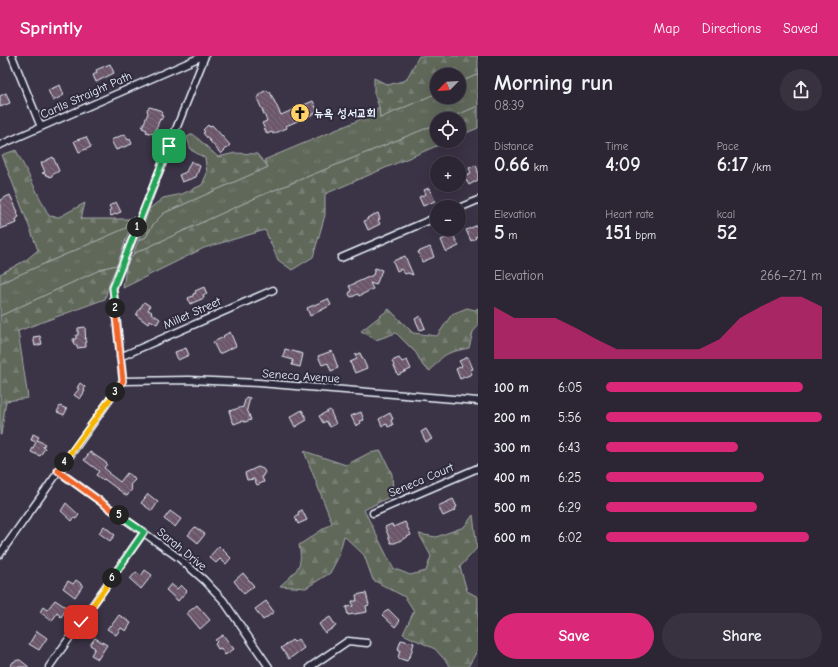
<!DOCTYPE html>
<meta charset="utf-8">
<style>
:root{--surface:#2c2634;--page:#383240;--text:#f1f3f6;--muted:#a6a5ac;--line:#48434f;--accent:#db2777}
body{margin:0;font-family:"Comic Neue","Poor Story",sans-serif;background:var(--page);color:var(--text);height:100vh;display:flex;flex-direction:column;font-size:15px;white-space:nowrap}
*{box-sizing:border-box;margin:0}
p{font-size:13px;color:var(--muted)}
.icon{flex:none;width:22px;height:22px;fill:none;stroke:currentColor;stroke-width:2;stroke-linecap:round;stroke-linejoin:round}
.map{position:relative;flex:1;overflow:hidden}
.details{display:flex;flex-direction:column;background:var(--surface);width:360px}
.details>*{flex:none}
.needle{width:26px;rotate:246deg}
.tools{position:absolute;left:430px;top:12px;display:grid;gap:8px}
.tools a{display:grid;place-items:center;width:36px;height:36px;border-radius:50%;background:var(--surface);box-shadow:0 4px 16px #0002,0 0 0 1px var(--line);font-size:20px}
.pin{position:absolute;display:grid;place-items:center;width:34px;height:34px;color:#fff;margin:-17px;border-radius:8px;box-shadow:0 2px 6px #0006}
.km{position:absolute;width:20px;height:20px;margin:-10px;border-radius:50%;background:#222;color:#fff;font-size:11px;line-height:20px;text-align:center}
.round{display:grid;place-items:center;flex:none;width:42px;height:42px;border-radius:21px;background:var(--page)}
.summary{display:flex;align-items:center;justify-content:space-between;height:68px;padding:0 16px}
h1{font-size:22px;font-weight:800;line-height:30px}
.figures{display:grid;grid-template-columns:repeat(3,1fr);gap:6px;height:68px;padding:4px 16px}
.figures div{display:grid;align-content:center}
.figures b{font-size:20px;font-weight:800}
.figures small{font-size:11px;font-weight:400}
.figures p{font-size:11px}
.chart{height:112px;padding:8px 16px}
.chart p{display:flex;justify-content:space-between}
.chart svg{width:100%;height:72px;margin-top:4px;fill:var(--accent);opacity:.7}
.button{display:flex;gap:8px;margin-top:auto;padding:8px 16px}
.button a{flex:1;height:46px;border-radius:24px;background:var(--accent);color:#fff;font-size:16px;font-weight:800;line-height:46px;text-align:center}
.button a+a{background:var(--page);color:var(--text)}
ul{padding:0 16px;list-style:none;font-size:13px}
li{display:grid;grid-template-columns:64px 48px 1fr;align-items:center;height:30px}
li i{height:10px;border-radius:5px;background:var(--accent)}
header{display:flex;align-items:center;gap:24px;box-sizing:border-box;height:56px;padding:0 20px;background:var(--accent);color:#fff}
header strong{font-size:19px}
nav{display:flex;gap:22px;margin-inline-start:auto;font-size:14px}
main{display:flex;flex:1;min-height:0}
.map>svg:first-child{display:block}
.grass{fill:url(#grass-tufts);stroke:#a4aca9}
.forest{fill:url(#forest-firs);stroke:#a4aca9}
.building{fill:url(#building-back-hatch);stroke:#e8f1f8}
.lines{fill:none;stroke-linecap:round;stroke-linejoin:round}
.minor-casing{stroke:#e8f1f8;stroke-width:9}
.minor{stroke:#2f2a3d;stroke-width:6}
.split-1-casing{stroke:#fff;stroke-width:8}
.split-2-casing{stroke:#fff;stroke-width:8}
.split-3-casing{stroke:#fff;stroke-width:8}
.split-4-casing{stroke:#fff;stroke-width:8}
.split-5-casing{stroke:#fff;stroke-width:8}
.split-6-casing{stroke:#fff;stroke-width:8}
.split-7-casing{stroke:#fff;stroke-width:8}
.split-1{stroke:#22a559;stroke-width:5}
.split-2{stroke:#22a559;stroke-width:5}
.split-3{stroke:#f0652b;stroke-width:5}
.split-4{stroke:#f5b400;stroke-width:5}
.split-5{stroke:#f0652b;stroke-width:5}
.split-6{stroke:#22a559;stroke-width:5}
.split-7{stroke:#f5b400;stroke-width:5}
.labels{text-anchor:middle;stroke-width:4;stroke-linejoin:round;paint-order:stroke}
.street-label{font-size:12px;fill:#e8f1f8;stroke:#2f2a3d}
.poi-label{font-size:12px;font-weight:bold;fill:#e8f1f8;stroke:#2f2a3d;text-anchor:start}
</style>
<header>
<strong>Sprintly</strong>
<nav><a>Map</a><a>Directions</a><a>Saved</a></nav>
</header>
<main>
<div class="map">
<svg width="478" height="611" viewBox="0 0 478 611">
<defs>
<pattern id="grass-tufts" width="24" height="20" patternUnits="userSpaceOnUse"><rect width="24" height="20" fill="#60675a"/><path d="M3 7l-1-3M5 7V3M7 7l1-3M15 17l-1-3M17 17v-4M19 17l1-3" fill="none" stroke="#777d72"/></pattern>
<pattern id="forest-firs" width="22" height="20" patternUnits="userSpaceOnUse"><rect width="22" height="20" fill="#60675a"/><path d="M5 1l3.5 6h-7zM16 11l3.5 6h-7z" fill="#777d72"/></pattern>
<pattern id="building-back-hatch" width="6" height="6" patternUnits="userSpaceOnUse"><rect width="6" height="6" fill="#6c566a"/><path d="M-1 5l2 2M0 0l6 6M5-1l2 2" fill="none" stroke="#816f80"/></pattern>
</defs>
<rect width="100%" height="100%" fill="#3b3346"/>
<filter id="ink" filterUnits="userSpaceOnUse"><feTurbulence type="fractalNoise" baseFrequency=".025" numOctaves="2"/><feDisplacementMap in="SourceGraphic" scale="8" xChannelSelector="R" yChannelSelector="G"/><feConvolveMatrix kernelMatrix="1 2 1 2 8 2 1 2 1" color-interpolation-filters="sRGB"/></filter>
<g filter="url(#ink)">
<path class="grass" d="M478 18V50L448 63H437V68L260 140 133 198 138 185 146 181 154 167 164 157 268 111 264 104 357 65 379 51 380 62 437 37V41H459V27Z
M134 161 117 209 104 212 0 260V227L126 172 128 163Z"/>
<path class="forest" d="M419 0H478V18L459 27V19H437V37L380 62 379 51 374 37V22L388 29 406 24Z
M478 50V72L459 80V63H448Z
M437 68V85H448L325 138V159L313 201 292 214 278 204 265 174 204 192 123 232 126 211 133 198 260 140Z
M193 78 218 101 235 97 257 98 268 111 164 157 154 167 146 181 138 185 149 153 163 142 182 138 202 129 207 117 205 102 191 94 187 81Z
M16 94 49 160 59 161 85 147 81 163H128L126 172 0 227V218L26 204 38 194 2 99Z
M117 209 110 225 105 243 18 275 28 342 6 345 1 379H0V260L104 212Z
M467 252 475 254 478 252V270L473 276 469 292C447 297 445 296 430 315L423 310 416 297 396 277 376 284 361 275 389 253 413 277 437 280 452 258Z
M304 395 346 409 369 397 381 395 392 418 393 439 364 454 393 512 410 519 426 515 431 500 419 478 436 481 464 471 473 459 477 492 460 511 467 535 478 541V593L468 611H451L435 593 403 578 414 555 405 541 373 524 364 499 344 480 338 502 330 517 306 532 280 530C295 516 304 512 299 489L332 467Z"/>
<path class="building" d="M110 8 114 17 96 26 93 19 97 17 96 14Z
M60 29 64 39 53 45 48 34Z
M267 34 268 36H270L281 59 313 45 318 56 286 70 287 72 273 78 272 76 267 78 262 67 267 65 257 42 260 40 259 38Z
M6 37 10 47 0 51V40Z
M150 51 162 55 161 59 163 60 161 64 160 63 154 78 146 76 147 74 142 72 148 57 147 54 148 52Z
M208 69 210 71 212 69 230 89 221 98 203 77 205 76 203 74Z
M125 78 128 84 130 83 132 88 116 94 111 84Z
M86 81 91 91 79 96 74 85Z
M53 101 59 115 52 119 51 121 42 117 45 116 41 107Z
M191 105 200 110 196 121 182 126 179 119 186 116Z
M476 109 478 115V124L469 129 464 120 471 117 469 112Z
M429 132 435 145 423 150 419 141 426 138 424 134Z
M10 139 18 156 17 157 19 161 16 163 17 167 0 173V144Z
M116 146 121 156 111 160 109 155 111 153 109 150Z
M378 157 380 163 378 164 380 168 368 174 364 165 368 163 367 162Z
M478 169V180L475 181 476 182 471 185 466 174Z
M453 179 459 190 446 196 441 184Z
M430 191 434 201 422 206 418 196Z
M405 200 413 219 408 217 405 218 401 213 397 215 393 205Z
M375 212 382 214 376 229 370 227 373 233 359 240 358 238 352 241 350 240 349 238 351 234 349 230 373 219Z
M204 231 207 238 203 239 204 242 190 248 188 242 193 240V238L196 237 195 235Z
M328 243 331 249 310 260 307 252Z
M144 246 150 250 148 254 152 256 151 257 160 263 157 268 150 264 148 268 136 259Z
M420 260 425 272 420 274 415 263Z
M85 271 86 291 77 292V289H74L73 283H76V279H78V272Z
M230 276 236 290 219 298 213 286 224 281 223 280Z
M40 280 42 288 35 290 33 281Z
M186 292 189 299 178 304 175 296Z
M285 293 303 298 300 311 292 309 293 304 283 301Z
M332 295 338 312 331 315 328 307 322 309 318 300Z
M360 297 367 312 355 317 350 306 357 303 355 299Z
M468 301 473 313 470 314 472 318 460 323 456 313 462 310 459 305Z
M399 302 402 306 407 304 411 313 398 319 392 305Z
M80 327 85 331 84 334 85 335 80 343 74 339 79 333 77 332Z
M246 341 250 342 247 353 251 364 245 366 242 365 234 368 231 362V361L229 355 243 351Z
M60 350 67 353 64 359 57 356Z
M302 354 307 364 295 371 290 361Z
M330 354 336 368 330 371 326 365 323 367 319 360Z
M361 356 364 364 360 365 361 367 356 370 351 360Z
M390 357 393 363 391 364 393 369 388 371 387 368 382 370 379 363Z
M426 373 432 383 426 386 421 376Z
M33 378 39 381 37 384 45 388 43 391 45 392 40 400 31 396 36 386 31 384Z
M90 396 105 406 107 408 104 412 109 416 108 417 120 426 127 417 133 421 135 424 130 429 132 430 131 432 132 433 127 440 104 423 103 424 96 419 99 415 84 404Z
M258 411 263 413 265 416 262 421 264 426 257 429 254 423 247 424 245 417Z
M148 438 158 446 152 455 141 447Z
M453 443 457 451 455 452 456 454 443 460 438 450Z
M66 447 79 459 76 463 74 462 72 465 61 455Z
M302 454 307 464 298 468 295 461 299 459 298 456Z
M170 455 181 463 175 471 164 463Z
M405 466 411 479 395 487H391L385 471 392 468 393 471Z
M104 470 115 479 110 485 99 477Z
M195 471 205 478 198 487 188 479Z
M219 490 231 502 226 508 220 503 216 507 209 501Z
M145 514 152 519 141 533 130 523 136 516 141 520Z
M243 517 254 530 244 538 234 525Z
M76 524 83 529 75 541 63 532 68 525 73 528Z
M171 528 177 533 181 529 187 535 178 545 166 534Z
M366 537 369 549 366 550 367 556 348 559 346 551 353 550 352 545H357L356 539Z
M55 544 67 552 61 561 57 557 52 565 40 556 43 551 47 554Z
M266 545 274 556 263 564 255 553Z
M197 549 210 564 200 573 187 557Z
M388 553 400 565 395 571 382 559Z
M119 559 131 567 126 575 121 572 116 579 107 573 110 569 111 570Z
M330 561 336 570 325 577 319 568Z
M37 575 47 582 39 594 29 588Z
M223 579 234 593 225 599 221 592 218 593 215 588 217 586 215 584Z
M95 582 107 589 98 603 91 599 95 592 90 589Z
M298 583 304 592 289 603 281 592 292 584 294 586Z
M401 584 414 587 410 601 409 600 407 605 398 602 400 594 398 593Z
M18 604H20L29 611H10L13 606Z"/>
<g class="lines">
<g class="minor-casing">
<path id="minor" d="M12 0 41 71
M0 89 203 0
M459 152 478 144
M341 202 437 161
M120 301 273 234
M123 325 189 324 259 327 478 345
M58 415 179 502 204 524 223 544 269 611
M373 457 478 412
M0 498 123 325 113 232 205 0
M49 611 144 476
M310 611 348 585 367 587"/>
</g>
<use href="#minor" class="minor"/>
</g>
</g>
<g class="lines" filter="url(#ink)">
<g class="split-1-casing">
<path id="split-1" d="M137 171 169 90"/>
</g>
<g class="split-2-casing">
<path id="split-2" d="M115 252 113 232 137 171"/>
</g>
<g class="split-3-casing">
<path id="split-3" d="M115 252 123 325 115 336"/>
</g>
<g class="split-4-casing">
<path id="split-4" d="M64 406 115 336"/>
</g>
<g class="split-5-casing">
<path id="split-5" d="M64 406 58 415 119 459"/>
</g>
<g class="split-6-casing">
<path id="split-6" d="M112 522 144 476 119 459"/>
</g>
<g class="split-7-casing">
<path id="split-7" d="M81 566 112 522"/>
</g>
<use href="#split-1" class="split-1"/>
<use href="#split-2" class="split-2"/>
<use href="#split-3" class="split-3"/>
<use href="#split-4" class="split-4"/>
<use href="#split-5" class="split-5"/>
<use href="#split-6" class="split-6"/>
<use href="#split-7" class="split-7"/>
</g>
<defs>
<g id="church-disc" transform="scale(1)"><circle r="9.5" fill="#ffd166" stroke="#2f2a3d"/><path d="M-1.2-6h2.4v3.5h3.3v2.4h-3.3V6h-2.4V-.1h-3.3v-2.4h3.3Z" fill="#111"/></g>
</defs>
<g fill-rule="evenodd">
<use href="#church-disc" x="300" y="57"/>
</g>
<g class="labels">
<g class="street-label">
<text transform="translate(86 39) rotate(-24)" y="4">Carlls Straight Path</text>
<text transform="translate(192 257) rotate(-24)" y="4">Millet Street</text>
<text transform="translate(301 320) rotate(4)" y="4">Seneca Avenue</text>
<text transform="translate(421 424) rotate(-23)" y="4">Seneca Court</text>
<text transform="translate(182 493) rotate(39)" y="4">Sarah Drive</text>
</g>
<g class="poi-label">
<text x="314" y="61">뉴욕 성서교회</text>
</g>
</g>
</svg>
<div class="tools">
<a><svg class="needle" viewBox="-14 -14 28 28"><path d="M0-13l5 13h-10z" fill="#e53935"/><path d="M0 13l5-13h-10z" fill="#a6a5ac"/></svg></a>
<a><svg class="icon" aria-label="locate" viewBox="0 0 24 24"><circle cx="12" cy="12" r="6"/><path d="M12 2v4M12 18v4M2 12h4M18 12h4"/></svg></a>
<a>+</a>
<a>−</a>
</div>
<div class="pin" style="left:169px;top:90px;background:#1e9e55"><svg class="icon" aria-label="arrive" viewBox="0 0 24 24"><path d="M6 21V4h12l-3 4 3 4H6"/></svg></div>
<div class="pin" style="left:81px;top:566px;background:#d93025"><svg class="icon" aria-label="check" viewBox="0 0 24 24"><path d="M5 12l5 5 9-10"/></svg></div>
<b class="km" style="left:137px;top:171px">1</b>
<b class="km" style="left:115px;top:252px">2</b>
<b class="km" style="left:115px;top:336px">3</b>
<b class="km" style="left:64px;top:406px">4</b>
<b class="km" style="left:119px;top:459px">5</b>
<b class="km" style="left:112px;top:522px">6</b>
</div>
<section class="details">
<div class="summary"><div><h1>Morning run</h1><p>08:39</p></div><a class="round"><svg class="icon" aria-label="share" viewBox="0 0 24 24"><path d="M12 15V3M7 8l5-5 5 5M5 13v7h14v-7"/></svg></a></div>
<div class="figures">
<div><p>Distance</p><b>0.66<small> km</small></b></div>
<div><p>Time</p><b>4:09</b></div>
<div><p>Pace</p><b>6:17<small> /km</small></b></div>
</div>
<div class="figures">
<div><p>Elevation</p><b>5<small> m</small></b></div>
<div><p>Heart rate</p><b>151<small> bpm</small></b></div>
<div><p>kcal</p><b>52</b></div>
</div>
<div class="chart"><p><span>Elevation</span>266–271 m</p>
<svg viewBox="0 0 160 44" preserveAspectRatio="none"><path d="M0 44V12L10 19L20 19L30 19L40 25L50 32L60 38L70 38L80 38L90 38L100 38L110 32L120 19L130 12L140 6L150 6L160 12V44z"/></svg>
</div>
<ul>
<li><b>100 m</b>6:05<i style="width:91%"></i></li>
<li><b>200 m</b>5:56<i style="width:100%"></i></li>
<li><b>300 m</b>6:43<i style="width:61%"></i></li>
<li><b>400 m</b>6:25<i style="width:73%"></i></li>
<li><b>500 m</b>6:29<i style="width:70%"></i></li>
<li><b>600 m</b>6:02<i style="width:94%"></i></li>
</ul>
<div class="button"><a>Save</a><a>Share</a></div>
</section>
</main>
